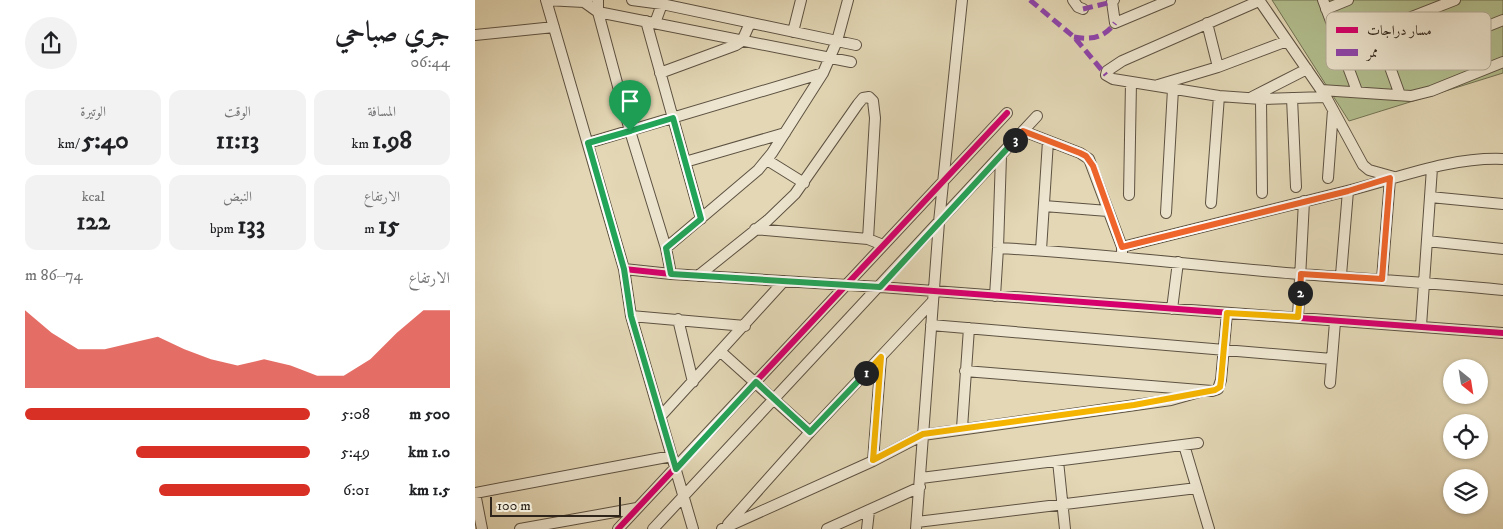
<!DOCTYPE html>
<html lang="ar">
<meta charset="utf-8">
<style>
:root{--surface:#fff;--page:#f2f2f2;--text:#202124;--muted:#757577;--accent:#d93025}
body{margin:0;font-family:"IM FELL DW Pica",Amiri,serif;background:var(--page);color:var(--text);direction:rtl;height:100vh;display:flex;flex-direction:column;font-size:19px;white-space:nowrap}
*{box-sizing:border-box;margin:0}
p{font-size:16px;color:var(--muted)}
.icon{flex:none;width:28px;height:28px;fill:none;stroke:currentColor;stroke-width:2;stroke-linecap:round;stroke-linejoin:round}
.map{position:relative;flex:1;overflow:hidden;direction:ltr}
.sheet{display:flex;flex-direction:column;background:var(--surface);width:475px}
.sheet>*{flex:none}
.needle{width:32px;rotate:150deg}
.controls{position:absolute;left:968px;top:359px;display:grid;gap:10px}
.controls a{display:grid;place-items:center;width:45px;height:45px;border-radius:50%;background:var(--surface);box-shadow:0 1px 4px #0004;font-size:25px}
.scale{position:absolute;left:15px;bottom:12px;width:131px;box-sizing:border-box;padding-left:5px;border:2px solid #30251b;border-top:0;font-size:14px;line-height:18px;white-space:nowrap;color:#30251b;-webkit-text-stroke:4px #ede5cf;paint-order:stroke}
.pin{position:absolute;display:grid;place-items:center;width:42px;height:42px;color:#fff;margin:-51px -21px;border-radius:50% 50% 50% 0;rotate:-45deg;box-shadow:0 0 5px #0007}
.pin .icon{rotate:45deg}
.km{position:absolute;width:25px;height:25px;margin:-12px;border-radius:50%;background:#222;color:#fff;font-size:14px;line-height:25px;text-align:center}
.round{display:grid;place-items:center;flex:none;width:52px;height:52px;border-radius:26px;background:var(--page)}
.summary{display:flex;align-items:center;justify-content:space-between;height:85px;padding:0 25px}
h1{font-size:28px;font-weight:700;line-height:38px}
.stats{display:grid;grid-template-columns:repeat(3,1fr);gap:8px;height:85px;padding:5px 25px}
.stats div{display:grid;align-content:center;border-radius:12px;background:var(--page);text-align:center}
.stats b{font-size:25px;font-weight:700}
.stats small{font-size:14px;font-weight:400}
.stats p{font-size:14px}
.chart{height:140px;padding:10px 25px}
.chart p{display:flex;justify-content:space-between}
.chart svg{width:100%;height:90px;margin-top:5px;fill:var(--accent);opacity:.7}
ul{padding:0 25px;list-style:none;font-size:16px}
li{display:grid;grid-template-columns:80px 60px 1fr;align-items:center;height:38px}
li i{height:12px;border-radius:6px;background:var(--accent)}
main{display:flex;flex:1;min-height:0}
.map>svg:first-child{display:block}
.green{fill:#b2be8e;stroke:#717254}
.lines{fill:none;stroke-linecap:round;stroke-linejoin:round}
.street-casing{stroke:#5d5242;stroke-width:12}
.street{stroke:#ede5cf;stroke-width:10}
.quiet{stroke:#8e44ad;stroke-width:5;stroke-dasharray:10 5;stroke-linecap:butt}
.cycleway-casing{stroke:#ede5cf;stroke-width:9}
.cycleway{stroke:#d6006c;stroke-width:6}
.split-1-casing{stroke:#fff;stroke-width:10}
.split-2-casing{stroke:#fff;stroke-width:10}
.split-3-casing{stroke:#fff;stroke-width:10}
.split-4-casing{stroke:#fff;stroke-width:10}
.split-1{stroke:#22a559;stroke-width:6}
.split-2{stroke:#f5b400;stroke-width:6}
.split-3{stroke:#f0652b;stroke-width:6}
.split-4{stroke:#22a559;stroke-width:6}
.key{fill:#ede5cf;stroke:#b4ab99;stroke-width:1}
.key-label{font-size:14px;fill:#30251b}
</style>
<main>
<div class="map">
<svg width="1028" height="529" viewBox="0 0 1028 529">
<rect width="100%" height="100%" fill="#e3d7b5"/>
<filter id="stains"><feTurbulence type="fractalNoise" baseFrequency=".004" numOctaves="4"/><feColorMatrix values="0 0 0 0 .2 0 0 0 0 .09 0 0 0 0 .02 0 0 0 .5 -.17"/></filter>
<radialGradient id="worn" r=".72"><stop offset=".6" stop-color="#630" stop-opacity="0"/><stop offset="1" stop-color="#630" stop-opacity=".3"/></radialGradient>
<path class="green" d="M797 0H1028V73L874 121Z"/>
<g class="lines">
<g class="street-casing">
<path id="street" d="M71 0 149 269 156 316 218 529
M71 0 109 2 113 0
M123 0V12L155 131 191 248 196 274
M157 0 187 4 381 45
M598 0 603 7 608 9
M639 0 637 2 640 23 695 0
M784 0 851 97 888 165 894 170 919 177
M848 0 882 91
M784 1 647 61 632 71 631 75 638 79 744 96 786 99 851 97
M109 2 123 12 376 62
M851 9 873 0
M171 21 226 219
M180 23 187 4
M732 23 743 67
M902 31 925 95
M318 32 326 0
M0 35 79 27
M865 45 980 0
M915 65 1028 20
M185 73 261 45 267 41 275 23
M683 85 743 67 812 41
M846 90 936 96 956 91 1028 62
M777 97 832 69
M817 98 821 187
M786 99 787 193
M548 131 605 153 614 159 647 247
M113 143 348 73
M292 160 329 183
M210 162 310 133
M853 178 858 110
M654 195 656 82
M955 197 1028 204
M736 203 744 96
M569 206 633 211
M691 213 698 89
M280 229 393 239 408 245
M952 241 1028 249
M191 248 283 170 297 153 348 73 362 41 373 0
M523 248C624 253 724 266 825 274 893 279 960 283 1028 290
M566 250 573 141
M647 257V247C722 228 797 210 872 191 924 178 974 157 1028 159
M149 269 196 274 405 287 1028 333
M866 275 873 191
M223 276 293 220 320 194 383 104 388 98 394 97 398 101 400 118 393 239
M907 279 915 179
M520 296 523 248 526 156
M697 309 703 262
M156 316 270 326
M823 317 829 201
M203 319 218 382
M456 325 857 359
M946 326 957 168
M246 352 335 432
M490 371 737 391 743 389 746 380 752 313
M855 383 860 322
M185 417 309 281
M487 428 494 328
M709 445 734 529
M398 461 406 357
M583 461 590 529
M446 478 723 443
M0 493 197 456
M0 493 7 529
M442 522 722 488
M253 524 335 432 457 302
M45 529 162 508
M143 529 532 113
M178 529 562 116
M247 529 398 461 448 435 696 400 728 391
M352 529 445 487
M392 529 394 511
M441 529 464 222 487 0"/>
</g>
<use href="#street" class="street"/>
<path class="quiet" d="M555 0 599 37 631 75
M608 9 637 2
M599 37C617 40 629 38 640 23"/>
<g class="cycleway-casing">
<path id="cycleway" d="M149 269 196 274 405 287 1028 333
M143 529 532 113"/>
</g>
<use href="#cycleway" class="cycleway"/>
</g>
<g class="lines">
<g class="split-1-casing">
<path id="split-1" d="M155 131 113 143 149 269 156 316 201 469 281 382 335 432 391 373"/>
</g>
<g class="split-2-casing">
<path id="split-2" d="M391 373 406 357 398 460 448 434 659 405 740 390 745 387 746 380 752 313 823 317 825 293"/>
</g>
<g class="split-3-casing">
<path id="split-3" d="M540 140 548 131 605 153 611 156 618 166 647 247 873 191 915 178 907 279 826 274 825 293"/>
</g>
<g class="split-4-casing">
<path id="split-4" d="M155 131 198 118 226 219 191 248 196 274 405 287 540 140"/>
</g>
<use href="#split-1" class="split-1"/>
<use href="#split-2" class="split-2"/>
<use href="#split-3" class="split-3"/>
<use href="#split-4" class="split-4"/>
</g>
<rect x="851" y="12" width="165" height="58" rx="8" class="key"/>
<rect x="861" y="27" width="22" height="6" fill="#d6006c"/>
<rect x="861" y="49" width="22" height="7" fill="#8e44ad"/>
<g class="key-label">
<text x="892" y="35">مسار دراجات</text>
<text x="892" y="57">ممر</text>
</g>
<rect width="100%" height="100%" filter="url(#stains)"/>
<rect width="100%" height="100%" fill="url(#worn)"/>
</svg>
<div class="controls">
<a><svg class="needle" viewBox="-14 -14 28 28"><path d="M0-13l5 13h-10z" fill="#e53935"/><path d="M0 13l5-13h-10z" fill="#757577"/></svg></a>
<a><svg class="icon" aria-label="locate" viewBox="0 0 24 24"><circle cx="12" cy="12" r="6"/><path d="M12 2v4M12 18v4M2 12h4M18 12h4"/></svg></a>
<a><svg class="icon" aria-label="layers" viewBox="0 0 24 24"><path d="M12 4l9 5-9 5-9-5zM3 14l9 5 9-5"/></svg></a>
</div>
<div class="scale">100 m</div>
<div class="pin" style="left:155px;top:131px;background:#1e9e55"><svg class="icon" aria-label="arrive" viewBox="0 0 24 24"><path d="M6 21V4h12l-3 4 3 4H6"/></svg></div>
<b class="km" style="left:391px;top:373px">1</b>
<b class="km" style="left:825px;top:293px">2</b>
<b class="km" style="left:540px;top:140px">3</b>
</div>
<section class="sheet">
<div class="summary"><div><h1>جري صباحي</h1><p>06:44</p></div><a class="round"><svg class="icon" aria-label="share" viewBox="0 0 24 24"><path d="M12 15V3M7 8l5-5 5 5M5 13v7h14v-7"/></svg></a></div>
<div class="stats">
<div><p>المسافة</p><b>1.98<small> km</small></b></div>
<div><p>الوقت</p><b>11:13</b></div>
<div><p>الوتيرة</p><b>5:40<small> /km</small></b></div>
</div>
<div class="stats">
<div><p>الارتفاع</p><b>15<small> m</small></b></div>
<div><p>النبض</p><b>133<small> bpm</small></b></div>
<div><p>kcal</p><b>122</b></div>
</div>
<div class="chart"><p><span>الارتفاع</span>74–86 m</p>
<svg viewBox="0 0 160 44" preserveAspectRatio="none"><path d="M0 44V6L10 17L20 25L30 25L40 22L50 19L60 25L70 30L80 33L90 30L100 33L110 38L120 38L130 30L140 17L150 6L160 6V44z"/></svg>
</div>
<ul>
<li><b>500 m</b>5:08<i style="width:100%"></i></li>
<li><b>1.0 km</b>5:49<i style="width:61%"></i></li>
<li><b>1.5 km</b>6:01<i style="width:53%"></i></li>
</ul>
</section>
</main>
